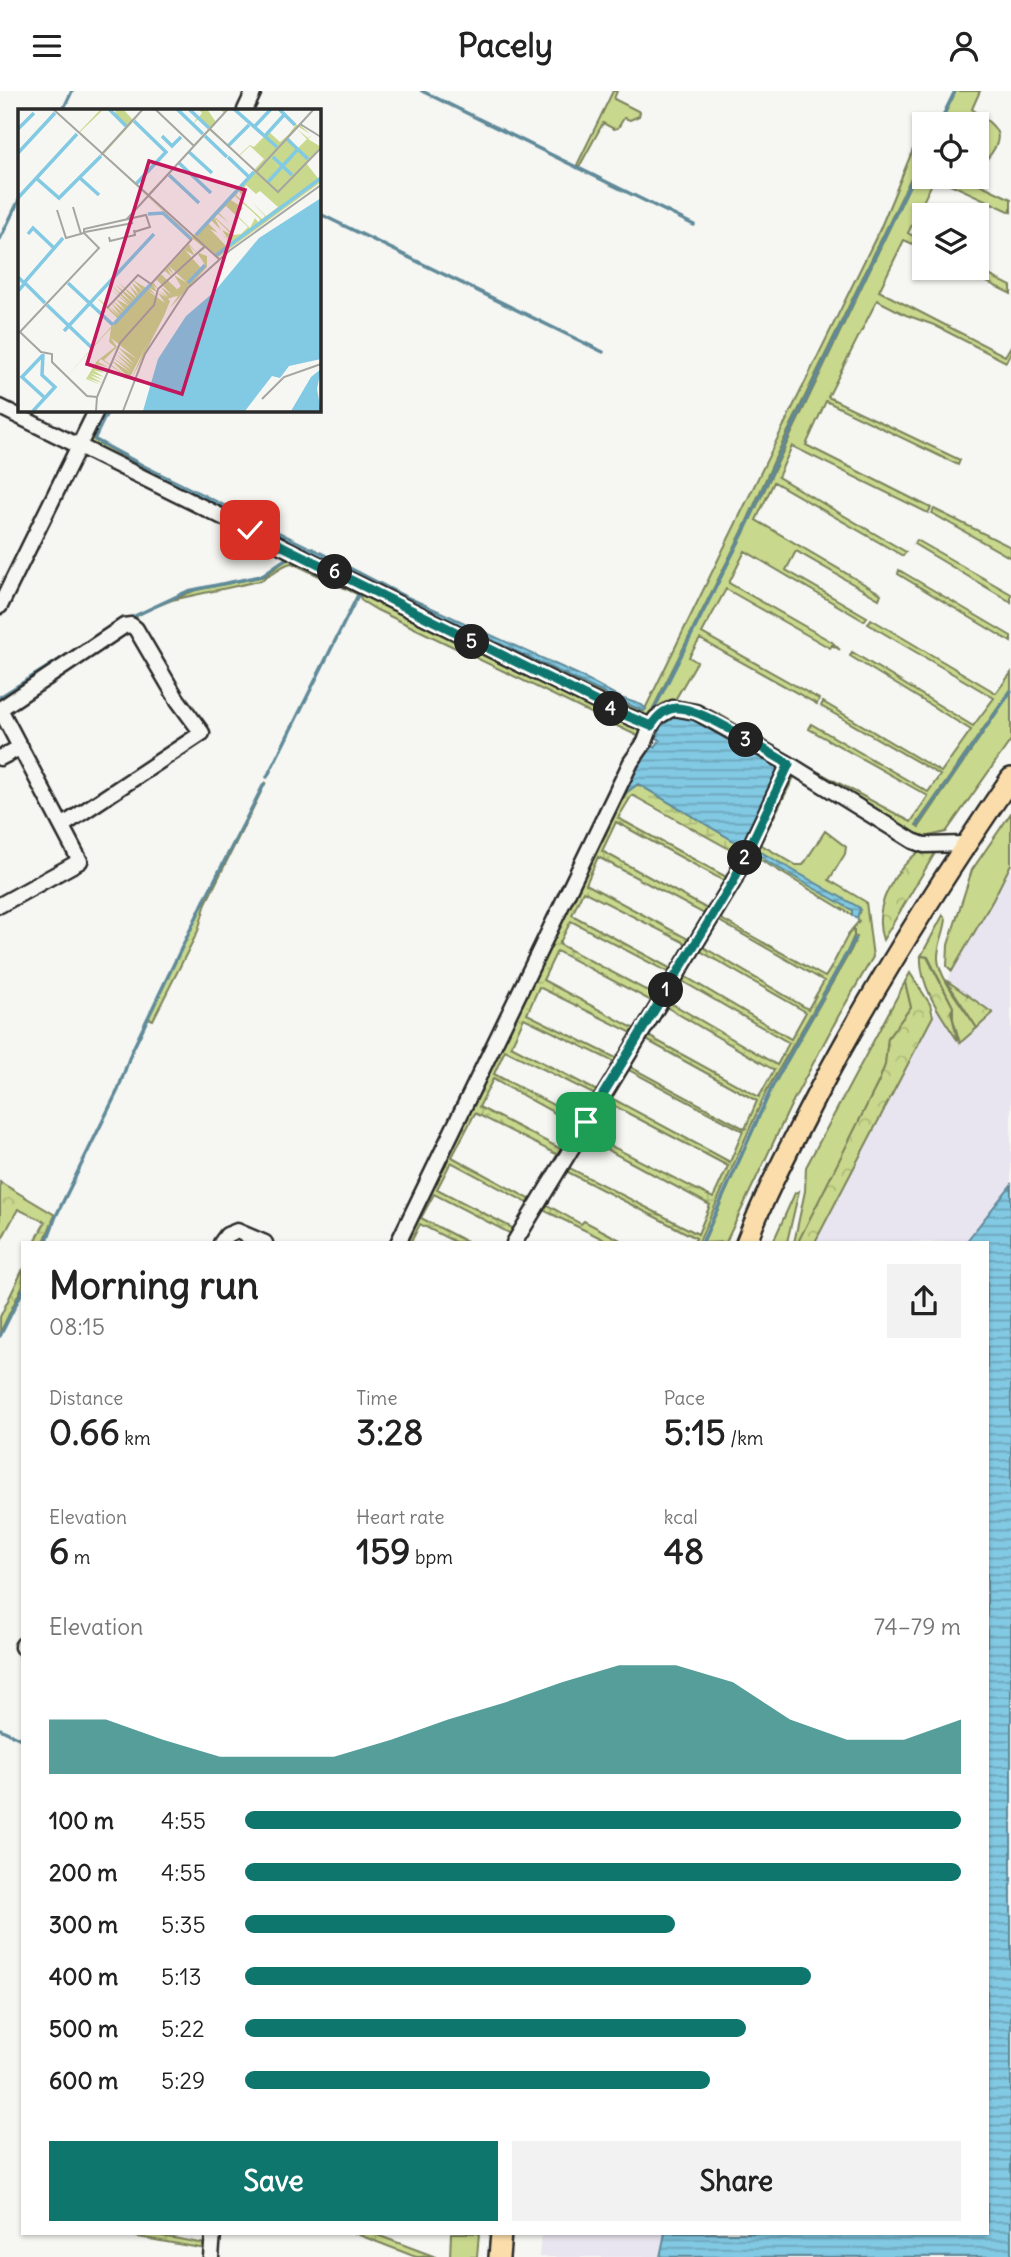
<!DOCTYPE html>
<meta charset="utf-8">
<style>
:root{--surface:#fff;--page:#f2f2f2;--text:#222;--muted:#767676;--accent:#0f766e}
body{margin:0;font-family:Delius,sans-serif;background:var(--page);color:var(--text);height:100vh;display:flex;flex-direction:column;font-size:26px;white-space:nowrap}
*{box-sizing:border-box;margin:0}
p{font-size:23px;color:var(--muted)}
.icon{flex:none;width:38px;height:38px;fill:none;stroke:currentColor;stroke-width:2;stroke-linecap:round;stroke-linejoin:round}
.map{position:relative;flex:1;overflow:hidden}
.side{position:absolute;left:21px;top:1150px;width:968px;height:994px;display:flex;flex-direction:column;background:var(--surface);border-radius:0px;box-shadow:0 2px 5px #0004}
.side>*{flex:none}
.tools{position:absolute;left:912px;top:21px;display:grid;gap:14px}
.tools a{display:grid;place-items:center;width:77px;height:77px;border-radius:0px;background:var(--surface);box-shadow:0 2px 5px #0004;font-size:35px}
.pin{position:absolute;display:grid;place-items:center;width:60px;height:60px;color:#fff;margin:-30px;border-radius:14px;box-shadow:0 4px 10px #0006}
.km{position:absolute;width:35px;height:35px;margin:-18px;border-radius:50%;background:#222;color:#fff;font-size:19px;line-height:35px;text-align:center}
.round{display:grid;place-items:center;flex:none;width:74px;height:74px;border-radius:0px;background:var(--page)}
.head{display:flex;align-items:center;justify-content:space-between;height:119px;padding:0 28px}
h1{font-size:38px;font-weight:700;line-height:52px}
.figures{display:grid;grid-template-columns:repeat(3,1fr);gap:10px;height:119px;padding:7px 28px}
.figures div{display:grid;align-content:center}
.figures b{font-size:35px;font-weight:700}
.figures small{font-size:19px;font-weight:400}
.figures p{font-size:19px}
.chart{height:196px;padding:14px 28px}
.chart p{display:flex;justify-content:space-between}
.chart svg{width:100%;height:126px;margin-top:7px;fill:var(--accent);opacity:.7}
.action{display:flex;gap:14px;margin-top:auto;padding:14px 28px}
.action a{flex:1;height:80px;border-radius:0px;background:var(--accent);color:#fff;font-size:28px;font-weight:700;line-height:80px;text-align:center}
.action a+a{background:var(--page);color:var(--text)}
ul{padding:0 28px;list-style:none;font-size:23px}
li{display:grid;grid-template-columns:112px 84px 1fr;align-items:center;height:52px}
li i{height:18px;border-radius:9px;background:var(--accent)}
header{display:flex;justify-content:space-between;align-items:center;height:91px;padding:0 28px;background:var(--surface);font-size:32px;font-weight:700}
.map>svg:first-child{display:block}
.built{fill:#e9e5f0}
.grass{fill:#c8d88c;stroke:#7a825c;stroke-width:2}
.forest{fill:url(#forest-crowns);stroke:#7a825c;stroke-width:2}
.wetland{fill:url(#wetland-marsh);stroke:#7a825c;stroke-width:2}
.water{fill:url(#water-rules);stroke:#5f8a99;stroke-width:2}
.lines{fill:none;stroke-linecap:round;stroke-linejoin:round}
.stream{stroke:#5f8a99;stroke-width:3.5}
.minor-casing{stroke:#2b2b2b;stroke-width:19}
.highway-casing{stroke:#2b2b2b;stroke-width:24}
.minor{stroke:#f6f6f2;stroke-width:14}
.highway{stroke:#fbddab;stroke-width:19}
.route-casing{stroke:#fff;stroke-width:14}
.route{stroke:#0f766e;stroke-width:9}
.inset-river{fill:none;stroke:#82c9e3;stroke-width:3.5}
.inset-road{fill:none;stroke:#a5a5a2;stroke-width:2}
.view{fill:#c2185b;fill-opacity:0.15;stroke:#c2185b;stroke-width:3.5}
.inset-edge{fill:none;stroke:#2b2b2b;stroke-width:3.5}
</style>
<header><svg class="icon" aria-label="menu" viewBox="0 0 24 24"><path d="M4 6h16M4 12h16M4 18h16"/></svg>Pacely<svg class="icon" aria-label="person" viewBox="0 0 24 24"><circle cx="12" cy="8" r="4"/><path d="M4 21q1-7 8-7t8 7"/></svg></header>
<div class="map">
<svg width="1011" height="2166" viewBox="0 0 1011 2166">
<defs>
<pattern id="forest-crowns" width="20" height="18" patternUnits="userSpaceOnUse" patternTransform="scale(1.75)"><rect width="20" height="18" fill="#c8d88c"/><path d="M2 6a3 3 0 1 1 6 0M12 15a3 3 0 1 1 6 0" fill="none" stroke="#acba79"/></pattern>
<pattern id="wetland-marsh" width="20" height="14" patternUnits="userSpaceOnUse" patternTransform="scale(1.75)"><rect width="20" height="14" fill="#c8d88c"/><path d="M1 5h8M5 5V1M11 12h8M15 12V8" fill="none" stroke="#acba79"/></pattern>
<pattern id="water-rules" width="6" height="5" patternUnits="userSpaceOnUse" patternTransform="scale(1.75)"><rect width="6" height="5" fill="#82c9e3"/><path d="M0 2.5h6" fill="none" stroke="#6ba3b8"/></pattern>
</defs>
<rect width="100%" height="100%" fill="#f6f6f2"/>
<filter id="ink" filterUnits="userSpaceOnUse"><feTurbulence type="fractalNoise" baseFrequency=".0143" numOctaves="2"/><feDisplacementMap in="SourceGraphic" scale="14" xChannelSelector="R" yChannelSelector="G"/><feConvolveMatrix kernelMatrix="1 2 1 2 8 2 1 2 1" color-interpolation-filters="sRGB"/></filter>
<g filter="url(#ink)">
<path class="built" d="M1011 773V1094L966 1151 815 1152 933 925 952 880 993 809Z
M541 2142H665L660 2166H539Z"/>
<path class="grass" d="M613 0H617L614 8 640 21 639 25 630 29 624 27 618 37 614 38 603 32 579 76 577 74Z
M956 0H980L972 18C994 35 1010 42 986 69H983L977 62 979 59 977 56 976 33 964 31 940 33Z
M924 39V60L778 361 742 441 650 623 744 442 924 65V86H965L1011 108V121L935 86 908 142 924 151V158L904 149 879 200 1005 265 1011 255V261L1006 271 934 234 906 224 877 209 828 306 960 369 958 374 826 310 806 354 931 417 928 422 792 355 778 386 906 461 903 465 774 391 756 429 881 503 879 508 796 460 786 479 867 526 864 530 745 460 729 492 832 551 840 559 832 554 830 557 726 498 702 542 819 608 817 613 700 548 689 566 697 571 675 609C711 612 742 638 771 656L710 623 648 626 636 624 302 461 306 458C386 498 466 537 547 575 580 590 611 608 644 620L880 138 914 56Z
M959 177H975L1011 195V203Z
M101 321 94 349 168 390 305 457 300 460 91 354 87 348Z
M934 418 1011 456V467L932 422Z
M917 449 1011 503V511L914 453Z
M290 466 644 641 642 647 377 519 362 510 359 504 292 472C281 473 271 486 259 490L172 509 147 519 0 610 124 531 151 517 196 499 265 485Z
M899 479 1011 545V551L898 483Z
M871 528 996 602 1011 582V598L916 734 919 736 1011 601V649L946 741 925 746 907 740 794 668 911 731 928 705 809 638 811 633 928 701 940 684 821 615 823 611 941 681 971 639 850 565 852 561 973 635 994 607 868 533Z
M790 680 796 682 760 753 796 774H803L825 740 846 756 845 763 829 789 866 811 873 866 839 924 793 1010 726 1151 703 1152 772 997 851 859 857 846 854 845V836L859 830 857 827 860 819 759 760 755 754Z
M266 691 206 812 198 840 153 929 148 927 208 802Z
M1011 722V773L993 809 952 880 947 875 948 854 972 779Z
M943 824 946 828C945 841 938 852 938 866 937 885 966 920 977 937L960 952 953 928V916L928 866 921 865Z
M905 891 911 916 888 947 885 974 879 990 802 1147 798 1151 794 1152 805 1100 806 1076Z
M799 1100 787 1151H773L795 1102Z
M451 2142H479L477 2166H450Z"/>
<path class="forest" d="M923 757H938L883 849C871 815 896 777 923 757Z
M921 865 927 866 953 916 951 921 958 950C942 926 919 895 921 865Z
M910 882 930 913 933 925 815 1151H798L879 990 885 974 888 947 911 916 905 891Z
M946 889 993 922 977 937Z
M0 1091 55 1124 44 1151H35L45 1131 18 1118 0 1151Z
M23 1178V1194L0 1242V1226Z"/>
<path class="wetland" d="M638 693 744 756 742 765 632 704 618 727 730 788 728 792 616 731 602 760 711 820 708 825 598 766 586 793 692 850 689 854 583 800 572 824 675 880 673 884 571 830 559 853 659 906 655 912 557 860 543 889 639 940 636 944 539 896 527 923 620 969 618 973 524 927 511 955 601 1002 599 1006 505 959 494 983 584 1030 580 1036 493 988 479 1016 565 1060 562 1066 475 1022 452 1066 535 1111 533 1115 451 1071 437 1098 518 1140 515 1145 434 1103 421 1127 467 1151H455L420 1133 411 1151 405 1152 614 720 627 701Z
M753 759 852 819V824L751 763Z
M716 825 825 886C834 875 847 841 854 836V845L847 861 767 999 699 1151H694L696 1147 562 1078 564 1074 698 1143 710 1114 582 1045 584 1041 713 1107 728 1075 603 1009 606 1004 730 1071 743 1040 623 976 625 973 745 1038 757 1010 641 946 643 942 759 1006 774 979 661 913 664 908 777 974 789 952 677 887 679 882 791 948 806 921 695 857 698 853 808 918 824 890 714 827Z
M542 1111 581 1133 584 1130 624 1151H609L539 1117Z
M116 2142H146L206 2153V2158Z
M354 2142H372L436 2166H416Z"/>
<path class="water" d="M102 319H109L95 348 145 375 307 455 305 457 168 390 94 349Z
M310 456 401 503 579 584 621 607 642 614 646 618 644 620C611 607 580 590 547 575 466 537 386 498 306 458Z
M676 624C708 628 751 658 777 677L775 688 749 737 744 756 638 693 627 701 619 710C627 690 641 674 651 655L655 656 660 649 657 647 662 630Z
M755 754 759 760 860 817 857 827 852 824V819L768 771 753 759Z
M1011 1094V2166H660L665 2142H987V1152L966 1151Z"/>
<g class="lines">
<path class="stream" d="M422 0 694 134
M63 19 72 0
M939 33 955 0
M318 122 603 261
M0 148 19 109
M124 530 188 500 261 485 290 465
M0 606 105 540
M651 624 743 442 780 362 924 63
M267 686 358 504
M918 734 1011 600
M488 983 512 933
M46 1152 56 1125 118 999 131 962 208 802 264 693
M702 1152 772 996 855 848
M0 1245 23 1199
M0 1638 23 1649"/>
<g class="minor-casing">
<path id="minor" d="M245 19 254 0
M0 316 613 619 651 635 656 627 673 617 696 621 789 673 913 750 924 754 965 753
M0 515 97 318
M0 667 21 656
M0 814 80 770 0 618 124 535 131 534 136 538 177 608 202 642 62 735
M221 1152 227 1144 237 1140 265 1152
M398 1152 631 671 645 651 651 635
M514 1152 733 791 789 673
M22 1556 23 1554
M211 2166 213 2142"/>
</g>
<g class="highway-casing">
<path id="highway" d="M746 1152C766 1100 792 1052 817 1003 875 893 941 789 1011 687
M499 2166 501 2142"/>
</g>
<use href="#minor" class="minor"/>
<use href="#highway" class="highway"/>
</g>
</g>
<g class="lines" filter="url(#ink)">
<g class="route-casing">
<path id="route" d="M250 439 613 619 651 635C657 626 664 618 676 617 701 616 765 660 789 673L733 791 586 1031"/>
</g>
<use href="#route" class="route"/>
</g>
<g transform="translate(18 18)">
<rect width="303" height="303" fill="#f6f6f2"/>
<path d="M36 0 61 23 83 0H86L62 23 84 44 108 18 91 0 98 6 97 0H105L115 11 119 6 114 0 119 6 125 0 107 21 127 0 85 46 129 86 176 37 136 0 175 36 191 20 180 10 175 15 179 9 170 0 181 8 184 4 180 0H189L198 13 202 8 193 0 202 8 206 4 202 0H211L193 20 220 47 232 36 236 38 262 11 251 23 262 33 270 26 277 17 262 0 280 17 282 16 292 25 281 18 270 28 280 39 289 30 279 20 290 29 294 26 290 30 303 38 291 50 303 62 292 51 288 54 303 73 199 149 188 139 181 144 189 147V158L152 199 160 187 149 189 152 192 146 207 113 271 148 190 187 156 180 145 185 138 175 130 135 173 140 180 137 178 134 175 135 173 173 131 145 105H130L109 110 127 105 146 103ZM191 21 224 50 221 47 232 37 246 50 236 61 228 54 236 62 174 128 130 87ZM228 76 238 85 242 82 260 98 248 107 233 92 247 107 244 110 218 86 221 82 223 86ZM217 87 242 110 241 114 237 109 232 119 219 106 225 99 213 91ZM208 97 230 118 223 125 216 126 197 108 200 105 211 114 201 104ZM196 108 214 126 204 121 212 133 202 123 212 134 208 137 192 120 200 124 190 114 193 111 203 121Z" fill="#c8d88c" fill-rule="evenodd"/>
<path d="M171 135 188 154 171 136 177 147 167 141 183 159 187 156 163 182 153 189 149 190 144 206 111 270 104 269H110L83 250 80 253 90 258 78 255 89 261 76 258 87 264 75 261 86 268 73 264 85 271 71 266 84 274 69 269 83 276 68 270 79 252 97 238 91 233 93 219 49 267 100 210 80 190H81L101 208 91 197 102 206 93 194 105 204 95 192 107 201 98 190 111 197 92 179 112 196 94 177 114 194 98 176 117 191 101 174 119 189 111 176 121 186 114 174 125 182 115 171 128 179 117 169 128 179 134 174 139 183 131 179 138 186 129 181 147 194 140 184 148 188 140 181 150 188 143 178 154 186 139 171 135 174ZM151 157 169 174 156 166 164 179 153 169 164 179 161 182 143 165 147 162 154 168 149 159 156 166ZM93 229 119 250 100 238 116 255 98 241 115 258 97 244 114 261 95 246 113 261 94 248 112 263 93 251 110 268 86 251 99 238Z" fill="#c8d88c" fill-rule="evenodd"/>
<path d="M303 89V250L271 257 262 269 254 267 227 302H125L140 250 168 207 196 183 241 129ZM303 260 299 280 303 302H273L293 268Z" fill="#82c9e3"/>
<path class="inset-river" d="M91 0 108 17M159 0 185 25M171 0 191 19M216 0 259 38M261 0 277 16M116 12 148 43 118 75M237 17 253 0M0 20 16 4M144 27 154 37 163 28M187 27 209 48M246 28 266 6M269 30 290 50M210 37 231 16M171 43 194 64M0 44 37 4M210 48 230 67M255 48 274 66M161 54 193 84M151 66 181 94M17 68 41 89 83 47M62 69 81 86M250 73 280 40M0 89 59 25M130 105 145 104 173 130M10 125 15 119 36 139M178 126 236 63M197 147 303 69M0 168 6 174 45 129M50 174 95 216M170 174 187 156M0 182 7 174 27 194M29 196 74 239M96 215 133 175M46 222 136 125M24 247 4 268 27 289M15 302 37 278 24 266 25 245"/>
<path class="inset-road" d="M35 0 201 150M137 0 176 37M282 15 303 28M192 20 260 83 303 39M83 46 125 0M238 63 296 0M55 98 63 125M39 101 48 129 66 124V120L128 106 132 118 116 123M108 111 210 0M67 123 115 114M91 128 92 132 117 126 116 121M89 199 120 166 133 175 174 130M2 223 23 243 34 245V253L69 287 79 288M0 225 81 139 66 124M244 290 266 268 303 255M78 302 79 288 102 234 136 196 140 180 186 138M105 302 127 245 170 179 211 142 303 76"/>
<path class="view" d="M131 52 227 81 164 285 69 255Z"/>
<rect width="303" height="303" class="inset-edge"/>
</g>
</svg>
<div class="tools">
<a><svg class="icon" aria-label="locate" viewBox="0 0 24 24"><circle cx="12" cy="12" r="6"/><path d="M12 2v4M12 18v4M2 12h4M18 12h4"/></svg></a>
<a><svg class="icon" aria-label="layers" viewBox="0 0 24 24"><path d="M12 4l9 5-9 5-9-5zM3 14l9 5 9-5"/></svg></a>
</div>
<div class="pin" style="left:586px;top:1031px;background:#1e9e55"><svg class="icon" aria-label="arrive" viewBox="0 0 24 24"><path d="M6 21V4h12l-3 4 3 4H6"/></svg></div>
<div class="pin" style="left:250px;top:439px;background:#d93025"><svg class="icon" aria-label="check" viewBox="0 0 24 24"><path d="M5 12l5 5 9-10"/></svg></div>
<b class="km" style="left:666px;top:899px">1</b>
<b class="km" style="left:745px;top:767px">2</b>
<b class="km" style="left:746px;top:649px">3</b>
<b class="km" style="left:611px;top:618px">4</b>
<b class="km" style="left:472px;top:551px">5</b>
<b class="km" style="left:335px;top:481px">6</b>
<section class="side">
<div class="head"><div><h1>Morning run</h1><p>08:15</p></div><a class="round"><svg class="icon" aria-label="share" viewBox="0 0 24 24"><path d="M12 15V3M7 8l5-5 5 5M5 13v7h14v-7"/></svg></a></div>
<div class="figures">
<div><p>Distance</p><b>0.66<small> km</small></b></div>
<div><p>Time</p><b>3:28</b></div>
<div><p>Pace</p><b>5:15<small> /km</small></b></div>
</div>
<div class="figures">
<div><p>Elevation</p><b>6<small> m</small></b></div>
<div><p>Heart rate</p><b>159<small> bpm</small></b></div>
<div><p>kcal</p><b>48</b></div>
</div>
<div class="chart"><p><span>Elevation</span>74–79 m</p>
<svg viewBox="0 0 160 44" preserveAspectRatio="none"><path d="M0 44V25L10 25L20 32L30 38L40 38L50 38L60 32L70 25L80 19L90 12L100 6L110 6L120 12L130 25L140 32L150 32L160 25V44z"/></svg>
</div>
<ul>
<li><b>100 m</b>4:55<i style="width:100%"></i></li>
<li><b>200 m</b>4:55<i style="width:100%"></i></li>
<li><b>300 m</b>5:35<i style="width:60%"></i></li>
<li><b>400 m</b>5:13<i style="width:79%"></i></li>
<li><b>500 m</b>5:22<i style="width:70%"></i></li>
<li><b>600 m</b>5:29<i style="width:65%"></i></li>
</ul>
<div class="action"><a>Save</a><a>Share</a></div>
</section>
</div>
